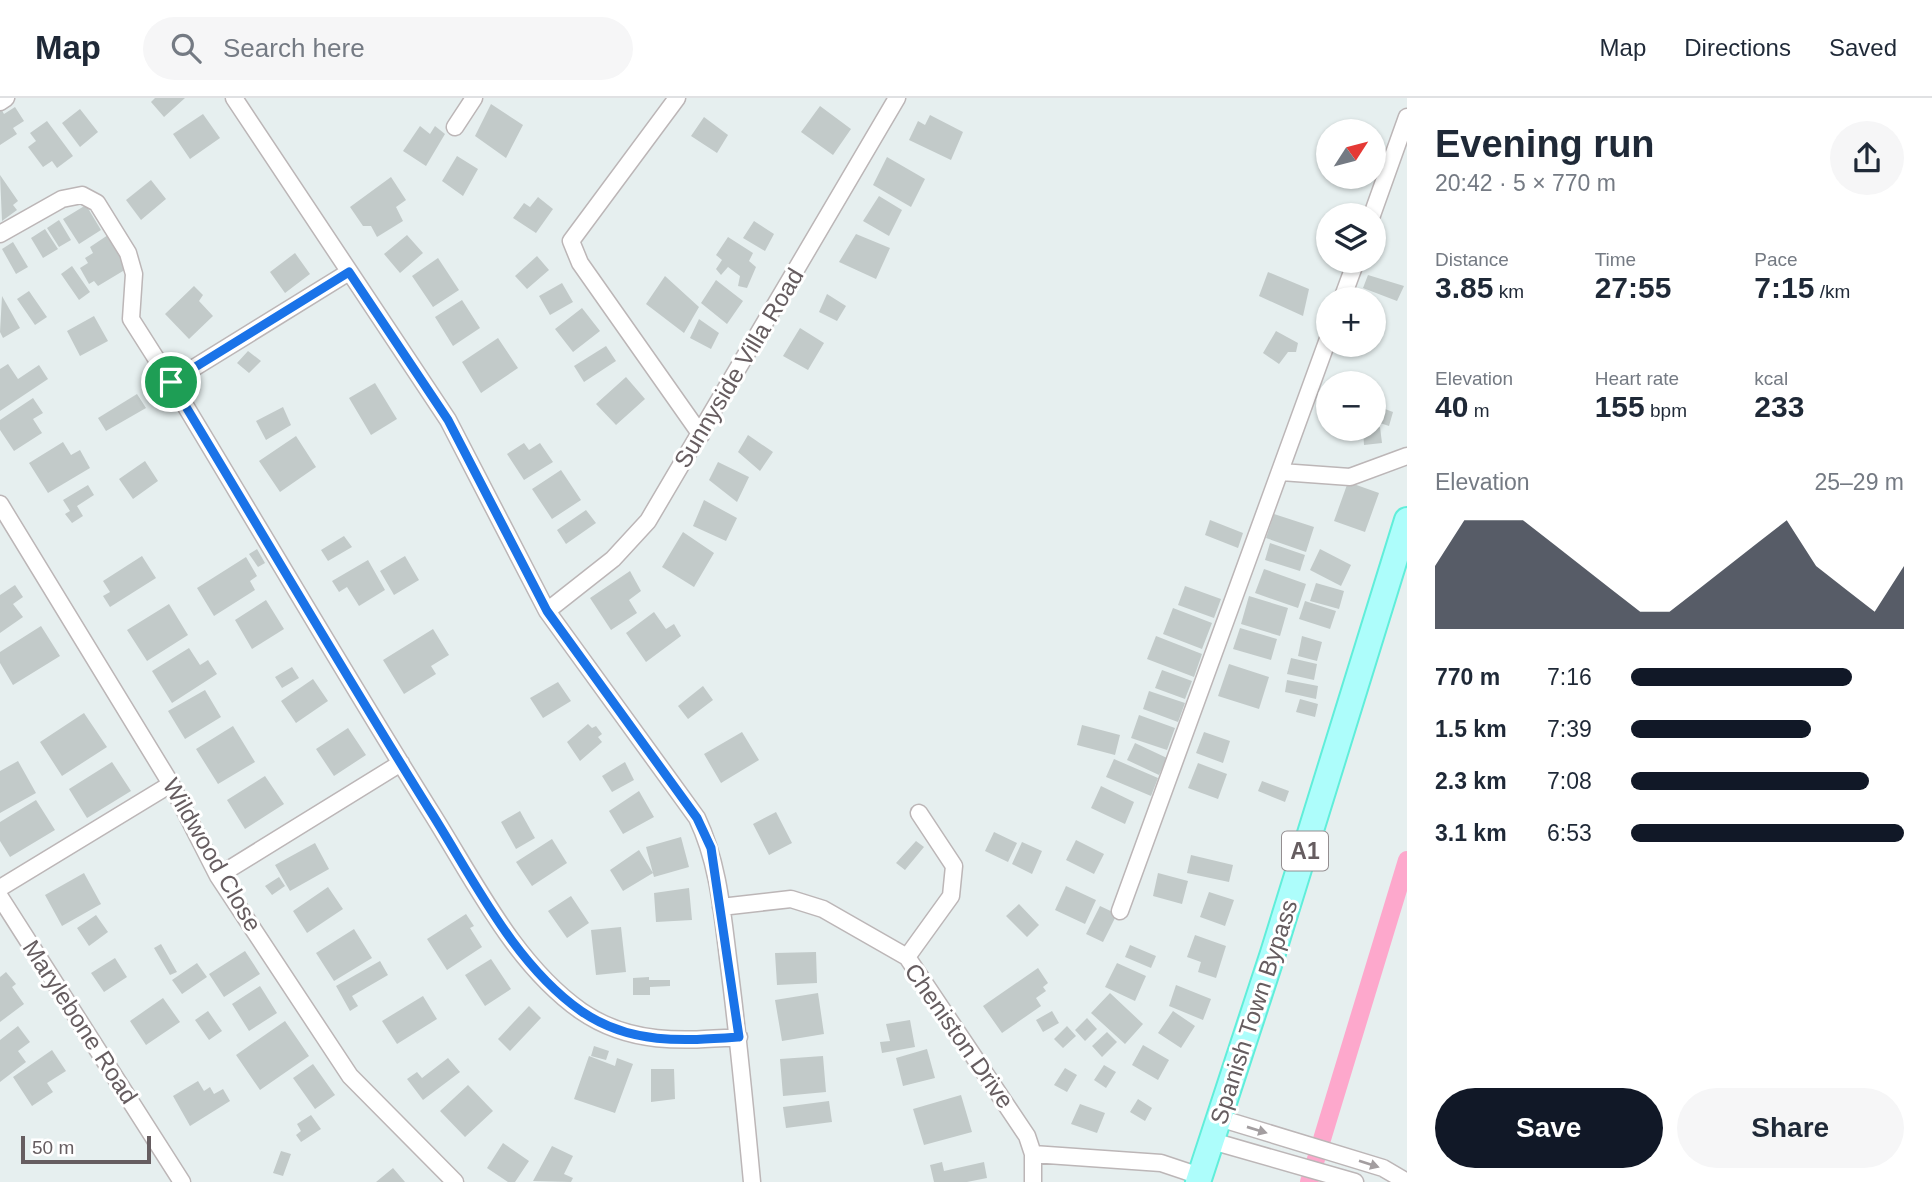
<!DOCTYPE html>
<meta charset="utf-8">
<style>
:root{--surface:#fff;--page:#f6f6f7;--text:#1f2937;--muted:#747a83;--line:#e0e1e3;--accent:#111827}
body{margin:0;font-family:Helvetica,sans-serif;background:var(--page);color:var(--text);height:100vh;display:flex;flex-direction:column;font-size:26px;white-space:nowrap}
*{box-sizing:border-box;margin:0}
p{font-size:23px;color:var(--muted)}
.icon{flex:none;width:38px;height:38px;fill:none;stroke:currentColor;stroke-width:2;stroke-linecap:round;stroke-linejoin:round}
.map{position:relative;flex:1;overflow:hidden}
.details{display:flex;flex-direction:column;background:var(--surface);width:525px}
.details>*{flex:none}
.needle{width:46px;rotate:54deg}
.buttons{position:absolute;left:1316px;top:21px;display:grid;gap:14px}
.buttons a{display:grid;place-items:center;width:70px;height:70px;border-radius:50%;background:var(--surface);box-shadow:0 2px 5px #0004;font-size:35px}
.scale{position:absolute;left:21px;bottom:18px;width:130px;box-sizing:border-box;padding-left:7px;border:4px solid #665d60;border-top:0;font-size:19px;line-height:24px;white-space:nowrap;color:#665d60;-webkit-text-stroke:5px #fff;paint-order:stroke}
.pin{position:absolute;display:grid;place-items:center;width:60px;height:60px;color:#fff;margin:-30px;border:4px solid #fff;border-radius:50%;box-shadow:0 2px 7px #0007}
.round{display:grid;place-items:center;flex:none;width:74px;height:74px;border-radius:37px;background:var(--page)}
.summary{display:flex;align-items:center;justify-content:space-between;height:119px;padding:0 28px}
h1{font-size:38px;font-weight:700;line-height:52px}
.metrics{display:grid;grid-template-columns:repeat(3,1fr);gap:10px;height:119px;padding:7px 28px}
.metrics div{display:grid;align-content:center}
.metrics b{font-size:30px;font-weight:700}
.metrics small{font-size:19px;font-weight:400}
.metrics p{font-size:19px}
.chart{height:196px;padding:14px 28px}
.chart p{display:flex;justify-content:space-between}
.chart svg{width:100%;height:126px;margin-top:7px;fill:var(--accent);opacity:.7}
.action{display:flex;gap:14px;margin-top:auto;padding:14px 28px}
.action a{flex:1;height:80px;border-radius:42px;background:var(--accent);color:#fff;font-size:28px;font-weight:700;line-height:80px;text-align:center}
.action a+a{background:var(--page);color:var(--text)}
ul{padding:0 28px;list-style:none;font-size:23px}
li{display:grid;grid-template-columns:112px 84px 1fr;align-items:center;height:52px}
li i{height:18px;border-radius:9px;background:var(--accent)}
header{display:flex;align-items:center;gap:42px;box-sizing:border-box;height:98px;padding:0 35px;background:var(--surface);border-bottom:2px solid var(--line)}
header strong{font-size:33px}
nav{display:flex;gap:38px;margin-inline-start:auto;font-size:24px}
.search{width:490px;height:63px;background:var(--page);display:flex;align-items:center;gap:18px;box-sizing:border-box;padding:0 24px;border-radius:38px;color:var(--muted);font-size:26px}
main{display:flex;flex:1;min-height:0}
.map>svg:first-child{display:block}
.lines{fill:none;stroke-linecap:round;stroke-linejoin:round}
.canal{stroke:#fda8cc;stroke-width:18}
.building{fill:#c2cac9}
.minor-casing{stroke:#bcb6b7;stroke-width:19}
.primary-casing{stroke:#60eeda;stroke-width:28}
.minor{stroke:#fff;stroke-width:16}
.primary{stroke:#adfdfb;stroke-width:24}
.oneway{fill:#a39ea0}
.route-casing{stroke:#fff;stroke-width:14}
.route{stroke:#1a73e8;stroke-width:9}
.labels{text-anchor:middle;stroke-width:6;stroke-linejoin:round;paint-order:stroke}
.shield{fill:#fff;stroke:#948e90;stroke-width:2}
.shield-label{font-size:23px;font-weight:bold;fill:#665d60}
.street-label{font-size:24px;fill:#665d60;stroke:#fff}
</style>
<header>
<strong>Map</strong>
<div class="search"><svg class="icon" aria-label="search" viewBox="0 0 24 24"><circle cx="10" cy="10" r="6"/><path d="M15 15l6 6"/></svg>Search here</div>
<nav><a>Map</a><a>Directions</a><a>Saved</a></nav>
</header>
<main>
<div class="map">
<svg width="1407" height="1084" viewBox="0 0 1407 1084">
<rect width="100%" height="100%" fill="#e6efef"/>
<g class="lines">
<path class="canal" d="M1309 1084 1407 762"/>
</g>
<path class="building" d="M155 0H185L164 19 151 4Z
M491 6 523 27 506 60 475 38Z
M820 8 851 31 833 57 801 34Z
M0 9 4 16 15 9 24 23 13 30 17 36 0 47Z
M80 11 98 34 80 49 62 25Z
M203 16 220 40 190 61 173 36Z
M930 17 963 34 951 62 909 42 918 23 925 27Z
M704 19 728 37 717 55 691 38Z
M47 23 73 58 57 70 52 63 43 69 28 49 36 43 30 35Z
M420 28 430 36 435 28 445 36 426 68 403 53Z
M457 58 478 71 463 98 442 83Z
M887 59 925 81 911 109 873 87Z
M0 77 18 103 13 107 17 112 2 123Z
M391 79 406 102 396 109 403 123 377 139 371 128H363L350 109Z
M151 82 166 101 141 122 126 102Z
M879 98 902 112 889 138 863 123Z
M538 99 553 111 536 135 513 120 524 105 530 109Z
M86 107 101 132 79 146 63 121Z
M59 122 71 142 59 149 47 130Z
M754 123 774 136 765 153 743 140Z
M45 131 58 151 43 160 31 140Z
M856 136 890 150 876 181 839 164Z
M108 137 128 170 98 188 94 183 89 186 80 170 88 165 85 160 93 155 90 149Z
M407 137 423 155 400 175 384 156Z
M728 139 753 155 749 163 756 169 747 190 738 188 740 178 728 169 721 177 716 171 722 162 716 157Z
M13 144 28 169 16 176 2 151Z
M295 155 310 176 285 195 270 174Z
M537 158 549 172 527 191 515 178Z
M438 160 459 192 433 209 412 178Z
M72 168 90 194 79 202 61 176Z
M1268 174 1309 191 1303 218 1259 198Z
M1368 177 1404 188 1397 203 1363 190Z
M665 178 699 209 684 235 646 206Z
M716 182 743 203 727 226 701 205Z
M562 185 573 204 550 217 539 198Z
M194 188 203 197 199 203 213 218 189 241 165 216Z
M29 193 47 219 35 227 17 201Z
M827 196 846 208 837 223 819 214Z
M2 198 20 230 3 240 0 234Z
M462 202 480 230 453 248 435 219Z
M582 210 600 233 573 254 555 231Z
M94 218 108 243 80 258 67 233Z
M699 221 719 235 711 251 690 240Z
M800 230 824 245 808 272 783 258Z
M1276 233 1298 245 1296 254H1288L1279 266 1263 255Z
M498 240 518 270 481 295 462 264Z
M606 248 616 263 584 284 574 268Z
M248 253 261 263 249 275 237 265Z
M8 266 18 281 39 267 48 281 0 313V271Z
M626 279 645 301 616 327 596 306Z
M375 285 397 321 371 337 349 300Z
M137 296 146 310 106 333 98 320Z
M33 300 43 315 33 321 42 335 14 353 0 332V322Z
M1377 308 1393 314 1389 328 1374 323Z
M283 309 291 327 266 342 256 323Z
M1380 329 1382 345 1364 347 1363 331Z
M748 337 773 354 760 373 738 354Z
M296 338 316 369 280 394 259 363Z
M63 344 71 357 80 352 90 370 48 395 29 365Z
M524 345 529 352 540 345 553 364 524 382 507 356Z
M145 363 158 383 133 401 119 381Z
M718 364 749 379 737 404 709 382Z
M561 372 581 402 552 421 532 391Z
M1348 384 1379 395 1365 434 1334 423Z
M88 387 94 397 77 408 83 418 72 425 65 416 70 413 63 402Z
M704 402 737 420 726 443 693 428Z
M586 412 596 425 566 446 557 432Z
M1274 416 1314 429 1306 454 1266 440Z
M1210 422 1243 435 1238 450 1205 437Z
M683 434 714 455 694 489 662 469Z
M344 438 352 449 328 463 321 452Z
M1270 445 1305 457 1300 473 1265 462Z
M257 451 265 465 258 469 249 456Z
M1320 451 1351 467 1341 488 1310 472Z
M142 458 156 480 110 509 103 498 110 494 103 483Z
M405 458 419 482 394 497 380 473Z
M246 459 257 478 250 483 255 492 214 518 197 490Z
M368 462 385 492 359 508 347 489 339 494 332 483Z
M1264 471 1306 486 1298 510 1255 495Z
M630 473 641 493 629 502 637 515 611 532 590 500Z
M1316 485 1344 493 1339 511 1310 503Z
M15 487 23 499 13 506 23 519 0 535V497Z
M1185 488 1221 501 1214 520 1178 507Z
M1249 498 1288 510 1280 538 1241 526Z
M266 502 284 531 252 551 235 522Z
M1305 503 1336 513 1330 531 1299 521Z
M169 506 188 537 147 563 127 532Z
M1173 510 1212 525 1202 551 1163 536Z
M654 514 666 531 674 526 681 538 646 564 626 535Z
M41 528 60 558 13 587 0 565V554Z
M1240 530 1277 541 1271 562 1233 551Z
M433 531 449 557 431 568 436 576 404 596 383 562Z
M1156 538 1202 556 1194 579 1147 561Z
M1302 538 1322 544 1317 563 1298 558Z
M189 550 200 567 208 562 217 576 172 605 152 573Z
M1291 560 1317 566 1314 582 1287 576Z
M1229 566 1269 579 1259 611 1218 598Z
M292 569 299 580 282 590 275 579Z
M1162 572 1192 583 1185 601 1155 590Z
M313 581 328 603 296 625 281 603Z
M1287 582 1318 588 1316 601 1285 594Z
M558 584 571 603 543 620 530 600Z
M703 588 713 602 688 621 678 608Z
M205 592 221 619 185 641 168 613Z
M1149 593 1185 605 1178 624 1143 611Z
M1300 601 1318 606 1315 619 1296 614Z
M84 615 107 649 62 678 40 644Z
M1139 617 1175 630 1167 652 1131 640Z
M588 626 592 630 596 628 602 636 598 639 602 644 580 663 567 644Z
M1082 627 1120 637 1115 657 1077 647Z
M233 628 255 664 218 686 196 651Z
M348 630 366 657 334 678 316 651Z
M742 634 759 662 721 685 704 656Z
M1204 634 1230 643 1223 665 1196 655Z
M1135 645 1167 660 1159 677 1127 662Z
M1114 661 1158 680 1151 698 1106 679Z
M18 663 36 695 0 715V673Z
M112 664 131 693 87 720 69 691Z
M625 664 634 682 612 694 602 678Z
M1198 665 1227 676 1218 701 1188 690Z
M265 678 284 706 245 731 227 702Z
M1262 683 1289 693 1285 704 1258 693Z
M1101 688 1134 704 1125 726 1091 710Z
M639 693 654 719 623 736 609 713Z
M36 702 55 732 10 759 0 743V724Z
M520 713 535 740 516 751 501 724Z
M776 714 792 745 769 757 753 726Z
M994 734 1017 745 1008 764 985 753Z
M681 739 689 769 654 779 646 749Z
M552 741 567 765 532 788 516 764Z
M1076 742 1104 756 1094 776 1066 762Z
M916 743 924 749 905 772 896 765Z
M1022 744 1042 753 1032 776 1012 766Z
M315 745 329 771 290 793 275 767Z
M639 752 653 775 623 793 610 772Z
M1191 757 1233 767 1229 784 1187 775Z
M84 775 101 806 62 828 45 797Z
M1158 775 1188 783 1182 806 1153 798Z
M279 779 285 788 272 797 265 788Z
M1066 788 1096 802 1085 826 1055 812Z
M328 789 343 811 307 835 293 813Z
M689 790 692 822 656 824 654 795Z
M1209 794 1234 802 1225 828 1200 819Z
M571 798 589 825 567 840 548 813Z
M1019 806 1039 827 1027 839 1006 818Z
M1100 808 1117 816 1103 844 1086 836Z
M466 816 474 828 470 830 482 849 447 872 427 841Z
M96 817 108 834 89 848 77 830Z
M621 829 626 874 596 877 591 832Z
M354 831 372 860 334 883 316 855Z
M1195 837 1226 848 1216 880 1198 874 1201 864 1187 859Z
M161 846 177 874 170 877 154 850Z
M1130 847 1156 858 1151 870 1125 859Z
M245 853 260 876 224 899 209 876Z
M816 854 817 885 777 887 775 855Z
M115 860 127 879 104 894 91 875Z
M491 861 511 891 485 908 465 877Z
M380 863 388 877 352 898 358 908 350 913 336 888Z
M197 865 207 879 182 896 172 882Z
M1117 865 1146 878 1135 903 1105 889Z
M1038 870 1048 885 1043 889 1046 893 1036 900 1041 908 1002 935 983 908Z
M6 874 16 886 12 889 24 906 0 924V879Z
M649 879V882H670V888L650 889V897H633V880Z
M1176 887 1211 901 1203 922 1169 908Z
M260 888 277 915 249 933 232 906Z
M818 895 824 936 782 943 775 902Z
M1110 895 1143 926 1125 946 1091 915Z
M423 898 437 921 397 946 382 923Z
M163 900 180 924 146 947 130 923Z
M529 908 541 920 510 953 498 941Z
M208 913 222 933 209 942 195 922Z
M1052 913 1059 925 1043 934 1036 922Z
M1173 913 1195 928 1181 950 1158 935Z
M1087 920 1097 931 1085 943 1075 932Z
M910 922 915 949 882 955 880 944 890 943 886 926Z
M285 923 309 958 260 992 236 957Z
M18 928 30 944 18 953 26 964 0 984V942Z
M1067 928 1076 938 1063 950 1054 941Z
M1107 934 1117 944 1102 959 1092 948Z
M1143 947 1169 962 1158 982 1132 967Z
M594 948 609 953 606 962 591 958Z
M927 951 935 980 903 988 896 960Z
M52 952 66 973 47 985 53 994 32 1008 13 979Z
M589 958 615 968 617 960 633 966 615 1015 574 1001Z
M823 958 826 994 783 998 780 961Z
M448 960 460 974 423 1002 407 981 417 974 422 980Z
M313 966 335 997 315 1011 293 980Z
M1104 967 1116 974 1106 990 1094 982Z
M1065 970 1077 977 1067 994 1054 987Z
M651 971H674L675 1001 651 1004Z
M198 983 204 993 210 989 214 996 223 991 230 1003 190 1028 173 998Z
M468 987 493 1013 465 1039 440 1013Z
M961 997 972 1034 924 1047 913 1011Z
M1138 1001 1152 1010 1145 1023 1130 1014Z
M829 1003 832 1024 786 1030 783 1009Z
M1080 1006 1105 1015 1097 1035 1071 1026Z
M311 1017 321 1031 301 1044 296 1037 301 1033 297 1026Z
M503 1045 529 1063 515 1084H508L487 1070Z
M552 1048 573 1058 564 1076 573 1080 571 1084 533 1083Z
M281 1053 291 1056 283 1078 273 1075Z
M942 1064 944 1073 984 1064 987 1080 967 1084H934L930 1067Z
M393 1070 405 1084H376Z"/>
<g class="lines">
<g class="minor-casing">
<path id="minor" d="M234 0 448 322 547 513 697 720C718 764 722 812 728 860 738 935 745 1009 752 1084
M677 0 571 143 580 165 701 337
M0 4 6 0
M455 29 474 0
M1372 117 1407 19
M0 136 62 101 82 97 97 105 128 155 134 176 131 221 171 284C257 426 341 570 429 711 473 780 513 865 581 913 630 947 683 943 739 939
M1342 201 1356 163
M171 284 349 174
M1281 374 1350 379 1407 358
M0 406 171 686 218 778 350 978 455 1084
M547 513 613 461 648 423 897 0
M218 778 401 665
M0 790 171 686
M0 799 182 1084
M721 809 791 801 823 811 907 859 1027 1038 1033 1056V1084
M1120 813 1328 241
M907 859 951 798 954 768 919 715
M1219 1020 1383 1070 1407 1084
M1212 1043 1355 1084
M1033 1056 1161 1065 1200 1078"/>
</g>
<g class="primary-casing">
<path id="primary" d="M1198 1084 1273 855 1407 422"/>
</g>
<use href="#minor" class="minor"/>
<use href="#primary" class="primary"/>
</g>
<defs><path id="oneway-solid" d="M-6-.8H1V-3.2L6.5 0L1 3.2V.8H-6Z" transform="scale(1.75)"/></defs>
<g class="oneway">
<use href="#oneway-solid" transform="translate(1257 1032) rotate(17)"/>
<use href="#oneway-solid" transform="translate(1369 1066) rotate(18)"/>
</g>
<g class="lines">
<g class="route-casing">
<path id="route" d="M349 174 448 322 547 513 697 720 711 750 739 939C683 943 630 947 581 913 513 865 473 780 429 711 341 570 257 426 171 284Z"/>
</g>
<use href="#route" class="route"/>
</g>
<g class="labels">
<rect class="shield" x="1282" y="733.5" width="46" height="39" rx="5"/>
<g class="shield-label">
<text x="1305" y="761">A1</text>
</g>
<g class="street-label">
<text transform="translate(739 270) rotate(-59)" y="8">Sunnyside Villa Road</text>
<text transform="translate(212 757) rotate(60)" y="8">Wildwood Close</text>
<text transform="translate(1254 914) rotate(-72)" y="8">Spanish Town Bypass</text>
<text transform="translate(80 924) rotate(57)" y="8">Marylebone Road</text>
<text transform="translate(959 938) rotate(55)" y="8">Cheniston Drive</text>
</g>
</g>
</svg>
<div class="buttons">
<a><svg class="needle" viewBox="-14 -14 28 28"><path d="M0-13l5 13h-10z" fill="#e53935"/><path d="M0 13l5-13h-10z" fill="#747a83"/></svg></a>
<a><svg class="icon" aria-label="layers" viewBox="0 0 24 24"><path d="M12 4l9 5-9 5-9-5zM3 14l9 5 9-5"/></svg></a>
<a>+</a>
<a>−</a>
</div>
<div class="scale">50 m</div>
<div class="pin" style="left:171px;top:284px;background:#1e9e55"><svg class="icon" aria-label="arrive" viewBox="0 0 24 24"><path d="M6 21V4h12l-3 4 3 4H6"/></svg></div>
</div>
<section class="details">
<div class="summary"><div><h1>Evening run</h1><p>20:42 · 5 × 770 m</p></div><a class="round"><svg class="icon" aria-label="share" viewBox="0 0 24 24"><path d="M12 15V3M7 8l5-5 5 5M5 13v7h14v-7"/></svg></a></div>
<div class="metrics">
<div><p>Distance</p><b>3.85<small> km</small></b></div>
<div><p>Time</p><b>27:55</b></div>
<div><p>Pace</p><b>7:15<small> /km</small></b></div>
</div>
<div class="metrics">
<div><p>Elevation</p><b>40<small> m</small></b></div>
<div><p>Heart rate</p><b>155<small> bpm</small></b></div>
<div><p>kcal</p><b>233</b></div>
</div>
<div class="chart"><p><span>Elevation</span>25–29 m</p>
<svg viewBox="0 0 160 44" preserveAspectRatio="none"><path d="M0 44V22L10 6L20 6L30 6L40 14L50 22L60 30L70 38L80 38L90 30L100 22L110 14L120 6L130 22L140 30L150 38L160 22V44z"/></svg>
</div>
<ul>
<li><b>770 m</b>7:16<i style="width:81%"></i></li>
<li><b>1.5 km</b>7:39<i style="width:66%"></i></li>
<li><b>2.3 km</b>7:08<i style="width:87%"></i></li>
<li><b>3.1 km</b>6:53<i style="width:100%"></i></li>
</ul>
<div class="action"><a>Save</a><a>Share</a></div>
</section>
</main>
